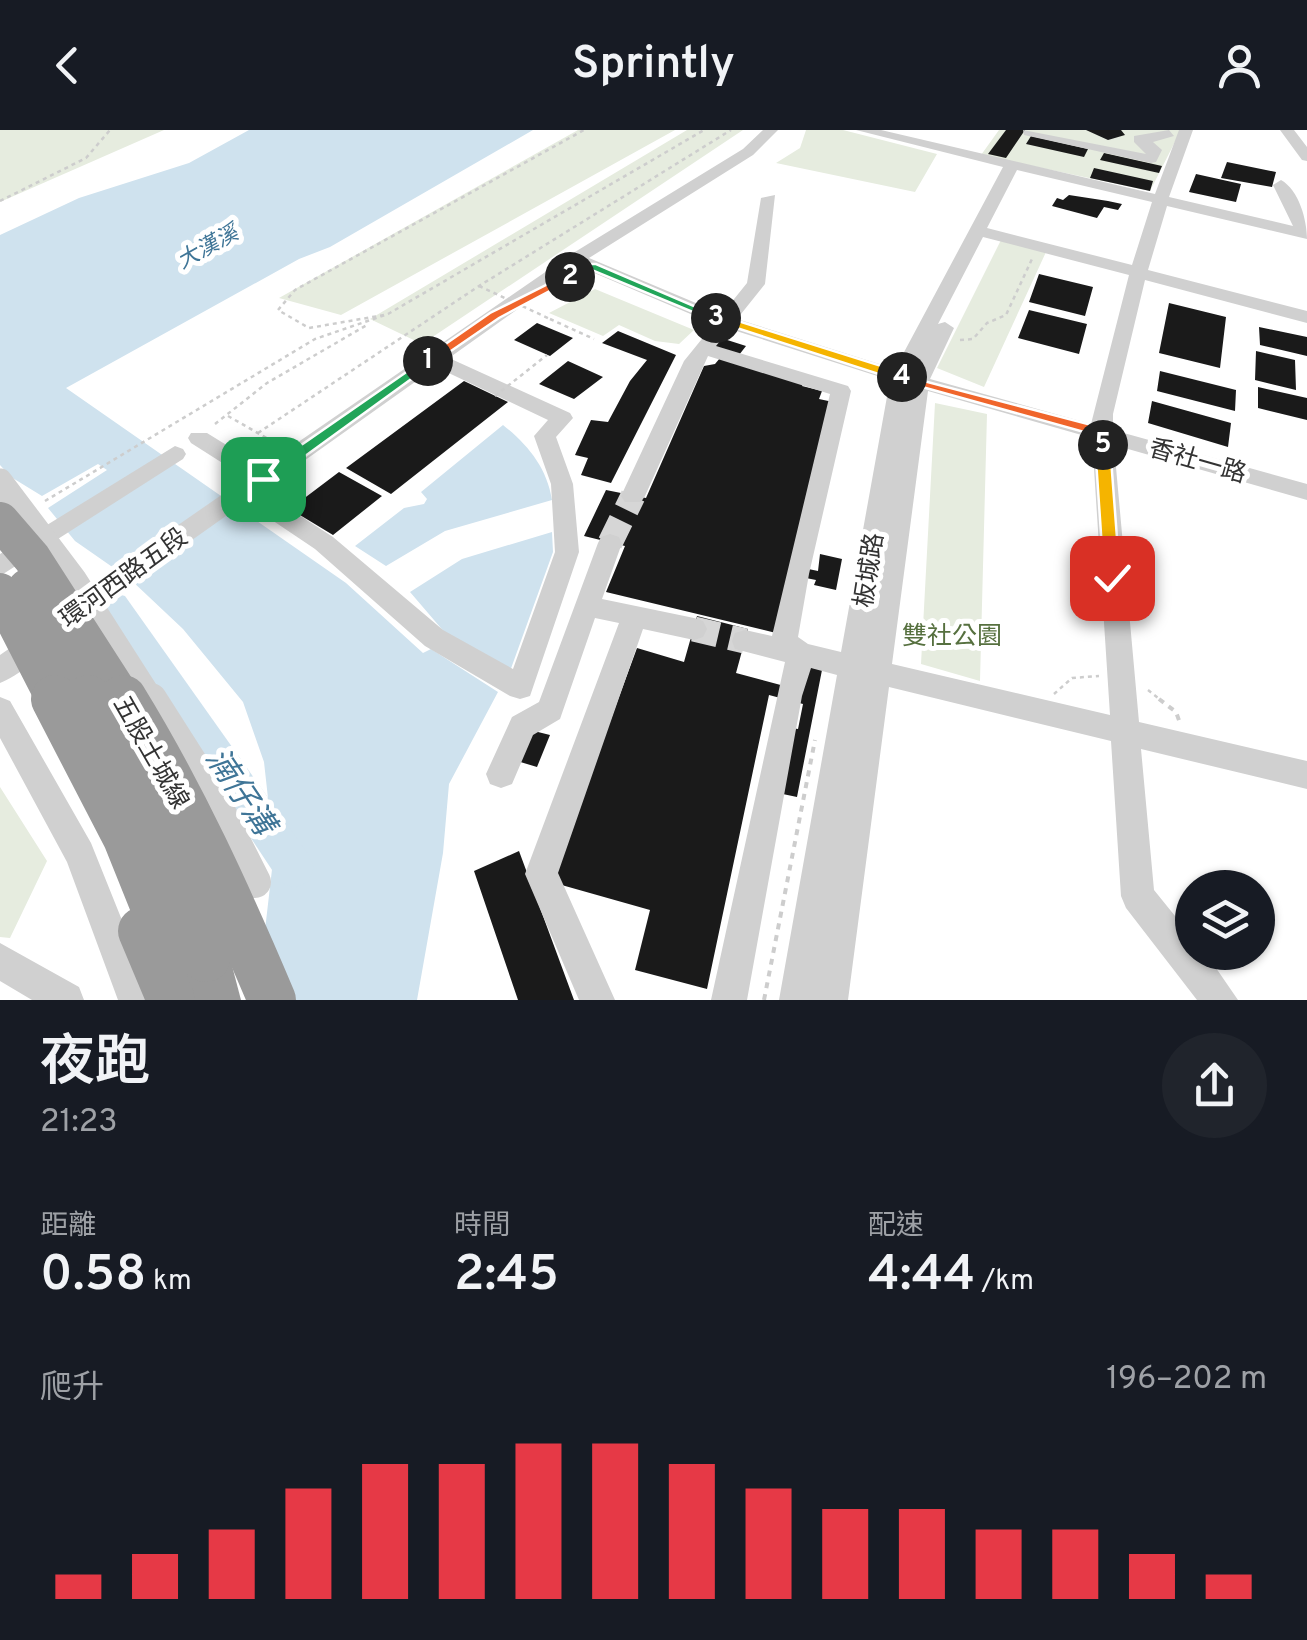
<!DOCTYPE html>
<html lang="zh-TW">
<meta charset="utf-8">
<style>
:root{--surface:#171b24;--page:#20242c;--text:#f1f3f6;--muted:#9ea1a6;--accent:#e63946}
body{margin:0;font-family:Overpass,"Noto Sans TC",sans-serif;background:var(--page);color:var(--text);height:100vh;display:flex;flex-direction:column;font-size:38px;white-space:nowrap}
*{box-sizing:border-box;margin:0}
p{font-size:32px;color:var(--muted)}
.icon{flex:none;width:55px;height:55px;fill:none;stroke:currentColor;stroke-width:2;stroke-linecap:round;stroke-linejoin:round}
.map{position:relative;height:870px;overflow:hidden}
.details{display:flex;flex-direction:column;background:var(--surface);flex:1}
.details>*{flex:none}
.controls{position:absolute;left:1175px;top:740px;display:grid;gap:20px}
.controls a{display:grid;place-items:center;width:100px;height:100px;border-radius:50%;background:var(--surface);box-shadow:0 2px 8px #0004;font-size:50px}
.pin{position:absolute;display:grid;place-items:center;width:85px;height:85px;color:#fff;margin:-42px;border-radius:20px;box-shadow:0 5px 15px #0006}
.km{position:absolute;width:50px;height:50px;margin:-25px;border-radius:50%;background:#222;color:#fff;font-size:28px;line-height:50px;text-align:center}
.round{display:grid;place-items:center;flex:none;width:105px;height:105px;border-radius:52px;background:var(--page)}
.summary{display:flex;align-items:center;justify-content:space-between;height:170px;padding:0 40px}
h1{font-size:55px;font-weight:600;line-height:75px}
.metrics{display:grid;grid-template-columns:repeat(3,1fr);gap:15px;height:170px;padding:10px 40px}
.metrics div{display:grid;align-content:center}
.metrics b{font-size:50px;font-weight:600}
.metrics small{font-size:28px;font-weight:400}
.metrics p{font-size:28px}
.chart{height:280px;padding:20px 40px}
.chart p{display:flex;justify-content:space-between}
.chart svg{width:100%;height:180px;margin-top:10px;stroke:var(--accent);stroke-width:6}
header{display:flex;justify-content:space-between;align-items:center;height:130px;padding:0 40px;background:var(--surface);font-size:45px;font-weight:600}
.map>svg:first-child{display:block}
.green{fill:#e6ecdf}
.water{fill:#cfe2ee}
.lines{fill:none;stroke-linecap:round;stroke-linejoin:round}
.river{fill:#cfe2ee;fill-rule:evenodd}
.building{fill:#1a1a1a}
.minor-tunnel{stroke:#d6d6d6;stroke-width:25;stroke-dasharray:25 12;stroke-linecap:butt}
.path-far1{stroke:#cdcdcd;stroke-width:2.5;stroke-dasharray:4 4;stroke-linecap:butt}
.path{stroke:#cdcdcd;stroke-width:4;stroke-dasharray:6 6;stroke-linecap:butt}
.minor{fill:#d0d0d0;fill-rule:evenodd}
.highway{fill:#9a9a9a;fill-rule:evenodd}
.path-bridge{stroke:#cdcdcd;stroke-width:2.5;stroke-dasharray:4 4;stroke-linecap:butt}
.minor-bridge-far1{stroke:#d0d0d0;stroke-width:25}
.minor-bridge{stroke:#d0d0d0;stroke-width:32}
.highway-bridge-far1{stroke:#9a9a9a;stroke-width:38}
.highway-bridge{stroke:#9a9a9a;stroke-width:48}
.split-1{fill:#22a559;stroke:#fff;stroke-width:2.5}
.split-2{fill:#f0652b;stroke:#fff;stroke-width:2.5}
.split-3{fill:#22a559;stroke:#fff;stroke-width:2.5}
.split-4{fill:#f5b400;stroke:#fff;stroke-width:2.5}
.split-5{fill:#f0652b;stroke:#fff;stroke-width:2.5}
.split-6{fill:#f5b400;stroke:#fff;stroke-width:2.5}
.labels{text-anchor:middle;stroke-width:10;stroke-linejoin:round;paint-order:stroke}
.far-water-label{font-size:22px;font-style:italic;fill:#3f7597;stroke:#fff}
.street-label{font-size:25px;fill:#333;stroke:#fff}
.park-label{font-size:25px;fill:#56703f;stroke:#fff}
.near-water-label{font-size:32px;font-style:italic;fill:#3f7597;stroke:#fff}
</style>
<header><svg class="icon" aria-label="back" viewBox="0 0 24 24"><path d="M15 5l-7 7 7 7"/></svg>Sprintly<svg class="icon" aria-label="person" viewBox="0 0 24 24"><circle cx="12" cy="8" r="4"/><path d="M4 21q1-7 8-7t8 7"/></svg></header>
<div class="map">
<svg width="1307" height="870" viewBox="0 0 1307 870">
<rect width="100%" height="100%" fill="#fff"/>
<path class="green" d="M0 0H164L0 72Z
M578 0H675L341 185 279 168Z
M687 0H743L422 214 370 189Z
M806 0H843L937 24 915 62 776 33 800 18Z
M999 0H1181L1150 61 981 25Z
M1001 110 1046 122 984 257 937 238Z
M595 159 694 200 679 214 655 211 619 195 603 206 549 183Z
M935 273 987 284 980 551 921 534Z
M0 657 47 731 10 808 0 807Z"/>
<path class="water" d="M249 0H533L330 117 299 129 66 258 346 453 423 523 431 519 498 562 449 654 443 723 417 870H296L265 800 274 722 264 632 243 572 183 499 131 450 75 411 48 378 107 340 98 334 42 366 11 347 0 335V105L79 68 189 33Z
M503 295C528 315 547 338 552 370L445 401 386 436 355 416 404 378 424 374 427 369 421 362Z
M552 402 553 422 509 544 446 504 410 462 462 429Z"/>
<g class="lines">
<path class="river" d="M114 463 125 466 308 724 314 738 308 752 294 758 280 752 103 484 98 475 103 466Z"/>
</g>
<path class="building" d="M1006 0H1025L1006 28 988 24Z
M1086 0H1121L1125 5 1108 10Z
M1031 6 1088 19 1084 27 1026 14Z
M1104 23 1162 36 1159 43 1100 30Z
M1227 32 1276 42 1272 57 1221 48Z
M1094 38 1153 51 1150 61 1090 48Z
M1196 44 1241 54 1236 72 1189 62Z
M1069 65 1108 71 1122 74 1118 80 1104 77 1097 88 1052 76 1057 68 1063 70Z
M1039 144 1093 157 1085 186 1029 172Z
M1169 173 1226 187 1220 238 1159 223Z
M1029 180 1087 194 1079 224 1018 208Z
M537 193 573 208 550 226 514 210Z
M1259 197 1307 207V226L1260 215Z
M618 201 676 225 611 353 581 345 588 328 575 325 591 290 608 292 630 251 647 230 602 213Z
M721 208 746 216 739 225 713 218Z
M1256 221 1295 230 1296 260 1255 250Z
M720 228 804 252 802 256 822 261 819 269 833 272 794 436 818 441 820 424 842 429 836 460 814 455 816 450 791 445 776 503 606 462 625 416 584 406 606 360 646 368 704 236 715 234Z
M568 231 603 247 574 269 539 254Z
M1160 241 1236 260 1235 281 1157 261Z
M464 251 508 272 391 364 346 338Z
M1258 257 1307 268V290L1258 278Z
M1152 271 1231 293 1228 317 1148 293Z
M339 342 382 366 333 405 290 379Z
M697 486 748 499 736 543 803 561 809 537 822 540 797 667 778 663 792 598 798 599 803 574 769 565 707 859 635 840 650 780 551 752 637 518 684 532Z
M530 600 550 605 537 637 517 631Z
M519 721 574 870H518L474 741Z"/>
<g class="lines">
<path class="minor-tunnel" d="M610 413 633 366
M694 499 745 511"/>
<path class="path-far1" d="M0 71 86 28 110 0
M384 185 309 198 278 180 295 160 584 0
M550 189 594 209
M960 210 973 209 987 193 1006 185 1032 129
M228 286 277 314
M215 294 267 253 367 195
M258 303 479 156 731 0
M45 371 315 209 388 184 704 0
M1148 560 1162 571
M1054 564 1072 548 1099 546"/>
<path class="path" d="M1159 569 1176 582 1180 593
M764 870 815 610"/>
<path class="minor" d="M763 0H778L753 25 589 128 722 184 747 153 761 68 775 65 765 154 737 189 895 239 1003 37 856 0H881L1155 64 1179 0H1193L1169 67 1293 96 1273 55 1281 50C1299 60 1307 90 1307 109L1167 76 1148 140 1307 181V193L1145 150 1113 284V300L1307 354V370L1114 315 1139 592 1307 631V659L1141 619 1154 760 1192 807V822H1205L1238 870H1197L1126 778 1121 766 1111 611 889 557 848 870H779L837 545 811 538 802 566 747 870H711L785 532 735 519 732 511 735 503 745 500 772 506 830 264 708 226 645 366 641 372H625L621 366 684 231 714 194 578 136 449 228 570 283 573 288 556 307 573 354 579 422 530 566 520 569 510 566 425 516 315 419 257 380 253 374 267 361 264 359 82 488 73 491 64 488 60 481 64 474 246 348 191 313 188 308 191 303H207L262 337 570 125 743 19ZM1017 40 1152 72 1132 135 987 98ZM983 107 1129 145 1091 294 930 249 954 198 945 192 938 194ZM730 199 890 250 841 522 808 514 798 507 809 444 851 261 848 256 716 216ZM436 237 548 290 534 306 551 354 555 422 513 539 443 500 333 407 282 374 296 361 280 348ZM928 261 1092 308 1110 585 892 534Z
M1023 0 1146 24 1134 12V6L1169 0 1174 6 1153 12 1162 20 1156 32 1151 33 1024 5Z
M1280 0H1294L1307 17V31L1302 30Z
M175 316 183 319 186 324 183 329 0 446V424Z
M610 404 619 407 622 413 602 469 694 488 703 491 707 499 703 507 694 510 643 499 558 743 615 870H579L525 744 619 493 595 488 560 589 533 605 512 654 501 658 490 654 486 644 512 587 539 572 598 413 601 407Z
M39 498 49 501 52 509C44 526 18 546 0 553V525Z
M0 567 10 571 91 713 154 870H118L67 732 0 608Z
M0 813 79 857 84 870H32L0 851Z"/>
<path class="highway" d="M206 802 225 809 241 870H187L180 828 187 809Z"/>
<path class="path-bridge" d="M479 156 550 189
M495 266 547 225"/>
<path class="minor-bridge-far1" d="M0 351 74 449 152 571"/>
<path class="minor-bridge" d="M151 569 207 657 255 752"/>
<path class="highway-bridge-far1" d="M0 391 32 428 124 571
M27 458 89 571
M0 462 56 571"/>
<path class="highway-bridge" d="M55 569 127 708 174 825
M88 569 146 675 206 828
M123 569C182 665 228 766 272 870
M142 801 171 870"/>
</g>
<path class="split-1" d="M428 227 432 228V234L268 353H258V345Z"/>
<path class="split-2" d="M566 145 576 147 499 188 432 234 421 231 490 183Z"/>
<path class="split-3" d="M588 134H596L722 188 712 190 592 140 570 151 564 147Z"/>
<path class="split-4" d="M716 184 907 244 908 247 897 250 712 190Z"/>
<path class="split-5" d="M897 244 1107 299 1110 315 1098 318 1095 305 897 250Z"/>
<path class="split-6" d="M1103 310 1110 315 1120 448 1112 455 1104 448 1095 315Z"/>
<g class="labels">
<g class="far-water-label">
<text transform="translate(207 116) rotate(-29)" y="8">大漢溪</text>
</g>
<g class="street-label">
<text transform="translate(1198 330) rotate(16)" y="9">香社一路</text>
<text transform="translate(868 440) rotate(-81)" y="9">板城路</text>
<text transform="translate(123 447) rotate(-36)" y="9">環河西路五段</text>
<text transform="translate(152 622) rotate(60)" y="9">五股土城線</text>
</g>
<g class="park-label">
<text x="952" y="514">雙社公園</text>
</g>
<g class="near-water-label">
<text transform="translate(241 661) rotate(56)" y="11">湳仔溝</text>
</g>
</g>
</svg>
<div class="controls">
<a><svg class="icon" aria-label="layers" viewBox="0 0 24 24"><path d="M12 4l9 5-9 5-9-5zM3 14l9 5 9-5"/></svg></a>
</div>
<div class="pin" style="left:263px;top:349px;background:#1e9e55"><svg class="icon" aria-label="arrive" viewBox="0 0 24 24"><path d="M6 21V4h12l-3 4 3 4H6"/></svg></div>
<div class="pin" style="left:1112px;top:448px;background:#d93025"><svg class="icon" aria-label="check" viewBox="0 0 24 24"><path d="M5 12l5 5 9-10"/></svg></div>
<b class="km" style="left:428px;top:231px">1</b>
<b class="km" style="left:570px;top:147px">2</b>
<b class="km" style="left:716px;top:188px">3</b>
<b class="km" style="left:902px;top:247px">4</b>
<b class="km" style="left:1103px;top:315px">5</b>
</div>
<section class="details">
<div class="summary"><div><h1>夜跑</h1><p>21:23</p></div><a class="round"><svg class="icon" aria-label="share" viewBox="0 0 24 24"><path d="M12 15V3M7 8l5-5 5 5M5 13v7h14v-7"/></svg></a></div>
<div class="metrics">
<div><p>距離</p><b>0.58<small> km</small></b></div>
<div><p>時間</p><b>2:45</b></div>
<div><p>配速</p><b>4:44<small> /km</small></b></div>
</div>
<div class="chart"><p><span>爬升</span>196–202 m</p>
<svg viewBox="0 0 160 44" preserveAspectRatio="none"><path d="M5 44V38M15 44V33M25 44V27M35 44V17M45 44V11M55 44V11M65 44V6M75 44V6M85 44V11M95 44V17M105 44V22M115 44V22M125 44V27M135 44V27M145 44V33M155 44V38"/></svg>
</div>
</section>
